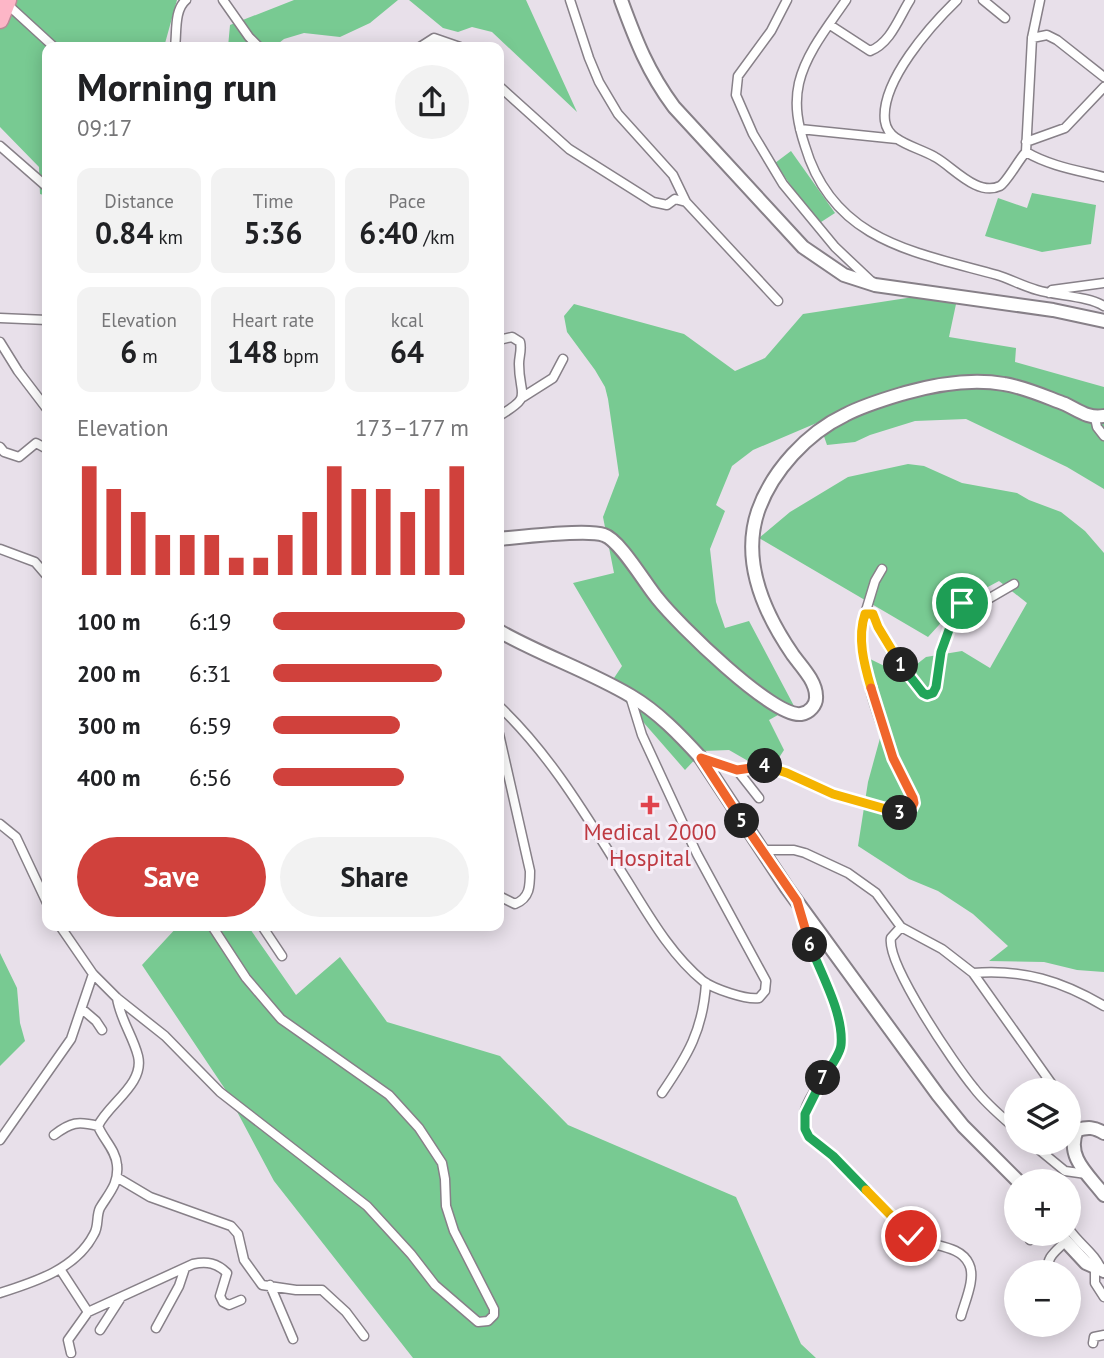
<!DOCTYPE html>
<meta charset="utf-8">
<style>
:root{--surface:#fff;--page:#f2f2f2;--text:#202124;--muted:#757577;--accent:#d0413c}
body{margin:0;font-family:"PT Sans",sans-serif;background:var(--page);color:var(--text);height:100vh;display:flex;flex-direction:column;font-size:26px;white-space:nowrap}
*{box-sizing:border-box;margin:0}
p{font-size:23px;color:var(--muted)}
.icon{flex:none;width:38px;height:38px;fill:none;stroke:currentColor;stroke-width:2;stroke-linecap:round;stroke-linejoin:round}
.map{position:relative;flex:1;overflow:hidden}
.details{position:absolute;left:42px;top:42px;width:462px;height:889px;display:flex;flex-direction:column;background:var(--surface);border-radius:14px;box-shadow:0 4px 18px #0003}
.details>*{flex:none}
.tools{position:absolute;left:1004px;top:1078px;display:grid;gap:14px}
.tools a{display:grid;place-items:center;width:77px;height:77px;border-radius:50%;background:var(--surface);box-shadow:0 4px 18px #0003;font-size:35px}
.pin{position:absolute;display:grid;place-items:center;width:60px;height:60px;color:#fff;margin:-30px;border:4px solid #fff;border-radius:50%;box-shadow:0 2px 7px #0007}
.km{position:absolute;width:35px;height:35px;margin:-18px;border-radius:50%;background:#222;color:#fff;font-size:19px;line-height:35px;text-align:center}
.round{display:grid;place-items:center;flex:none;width:74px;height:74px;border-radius:37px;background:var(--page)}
.summary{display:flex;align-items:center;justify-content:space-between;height:119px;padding:0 35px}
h1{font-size:38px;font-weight:700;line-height:52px}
.stats{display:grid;grid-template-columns:repeat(3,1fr);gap:10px;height:119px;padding:7px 35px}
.stats div{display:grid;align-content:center;border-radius:14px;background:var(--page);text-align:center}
.stats b{font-size:30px;font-weight:700}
.stats small{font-size:19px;font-weight:400}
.stats p{font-size:19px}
.chart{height:196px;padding:14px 35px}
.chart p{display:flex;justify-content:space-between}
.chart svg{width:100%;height:126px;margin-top:7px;stroke:var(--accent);stroke-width:6}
.button{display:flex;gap:14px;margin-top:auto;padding:14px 35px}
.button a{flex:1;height:80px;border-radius:42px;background:var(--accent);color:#fff;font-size:28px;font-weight:700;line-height:80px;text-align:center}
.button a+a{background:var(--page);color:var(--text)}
ul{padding:0 35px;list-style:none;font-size:23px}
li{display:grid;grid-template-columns:112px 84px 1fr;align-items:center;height:52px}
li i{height:18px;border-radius:9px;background:var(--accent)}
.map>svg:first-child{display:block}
.green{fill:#78ca92}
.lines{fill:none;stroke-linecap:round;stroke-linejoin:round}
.street-casing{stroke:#878088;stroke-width:11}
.secondary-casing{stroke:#878088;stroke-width:16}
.highway-casing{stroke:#ba8b97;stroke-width:19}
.street{stroke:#fff;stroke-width:8}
.secondary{stroke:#fff;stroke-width:12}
.highway{stroke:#fdb6c7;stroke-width:16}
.split-1-casing{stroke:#fff;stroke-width:14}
.split-2-casing{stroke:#fff;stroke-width:14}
.split-3-casing{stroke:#fff;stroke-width:14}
.split-4-casing{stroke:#fff;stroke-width:14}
.split-5-casing{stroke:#fff;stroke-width:14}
.split-6-casing{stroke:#fff;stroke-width:14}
.split-7-casing{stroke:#fff;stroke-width:14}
.split-8-casing{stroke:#fff;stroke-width:14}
.split-9-casing{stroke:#fff;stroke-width:14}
.split-1{stroke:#22a559;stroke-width:9}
.split-2{stroke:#f5b400;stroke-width:9}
.split-3{stroke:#f0652b;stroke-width:9}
.split-4{stroke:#f5b400;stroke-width:9}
.split-5{stroke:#f0652b;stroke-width:9}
.split-6{stroke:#f0652b;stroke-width:9}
.split-7{stroke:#22a559;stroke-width:9}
.split-8{stroke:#22a559;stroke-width:9}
.split-9{stroke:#f5b400;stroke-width:9}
.health-dot{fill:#e0444e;stroke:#f5eef7;stroke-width:2.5}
.labels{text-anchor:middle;stroke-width:6;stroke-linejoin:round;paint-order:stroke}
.health-label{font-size:23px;fill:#be3a42;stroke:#f5eef7}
</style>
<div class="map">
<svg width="1104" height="1358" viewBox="0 0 1104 1358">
<rect width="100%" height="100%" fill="#e8e0ea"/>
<path class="green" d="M0 0H177L164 47H47V196L40 194 39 167 0 127Z
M294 0H398L370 23 340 37 304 33 284 39 274 47H228L230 25Z
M409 0H526L577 112 492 32 472 27 458 32 443 28Z
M791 151 835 213 818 224 775 163Z
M1032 193 1096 205 1091 244 1042 252 985 236 998 198 1027 208Z
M959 290 949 337 1016 348 1015 362 1104 387V489L1067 467 966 419 915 421 870 435 855 442 827 445 819 422 753 450 732 466 716 505 725 511 710 549 716 602 725 628 749 621 794 706 769 720 784 750 769 773 729 750 703 751 685 770 610 684 622 666 573 583 614 573 603 517 619 475 608 399 605 387 595 370 567 332 564 316 574 304 684 334 735 371 765 358 803 314Z
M908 464 924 466 962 483 1017 493 1029 500 1061 512 1085 531 1104 553V972L1077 970 1044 962 989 961 1008 946 973 914 938 891 909 879 858 846 868 782 885 720 870 659 903 675 926 657 962 651 990 668 1027 603 999 581 960 602 928 637 759 538 790 512 848 477Z
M178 926H248L296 995 340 957 387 1022 500 1056 568 1125 736 1197 801 1344 816 1358H413L274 1181 225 1089 142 965Z
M0 953 17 988 20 1023 25 1041 0 1066Z"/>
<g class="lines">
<g class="street-casing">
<path id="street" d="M223 0 249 37 259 47
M570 0 589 58 599 82 618 114 673 175 686 202 778 301
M787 0 771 31 738 76 736 95 753 134 783 184 835 247 872 282
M846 0C829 25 806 53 799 83 794 105 798 125 805 146 833 241 914 252 997 275 1010 279 1023 286 1037 290 1057 296 1088 296 1104 306
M957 0C931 25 880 82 885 121 886 128 890 134 896 138 907 146 923 150 935 157 952 166 977 197 1000 186 1007 182 1019 159 1026 152
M983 0 1005 18
M1040 0 1032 38 1026 152C1050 166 1076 170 1104 177
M7 4 54 47
M830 25 870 51C891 43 899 17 910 0
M1032 38 1047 35 1057 40 1104 77
M175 47C177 32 174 10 186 0
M420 47 434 38 460 47
M499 86 569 149 653 202 667 205 675 199 686 202
M800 129 897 139
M1026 142 1065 128 1104 87
M0 146 47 187
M1049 293 1052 290 1104 283
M0 318 47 320
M499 340 512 337 520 342C522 350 519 356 519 364 519 397 534 395 499 416
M0 342 18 371 47 409
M523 397 553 378 563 359
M1095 418 1097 427 1104 436
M0 447 4 452 19 457 36 443 47 449
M0 549 35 562 47 576
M865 614 875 581 882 569
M499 706C551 755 588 819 626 879 648 914 670 954 703 981 714 989 746 1000 759 998L765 991 766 981 697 854 642 735 630 696
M499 734 530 871C530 886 530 898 515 904L499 896
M704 759 737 770 745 771 758 766 774 768 833 794 898 812 910 811 914 803 913 798C890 752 853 666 864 615L869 612 873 614C884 642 903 675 925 694H930L936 687 941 652 961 604 965 602H983L1014 584
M737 770 759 798
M0 824 16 837 47 903
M761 850H794L805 853 848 873 876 893 901 927 942 949 973 973 1056 1090
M799 910C804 929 810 948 818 966 826 985 846 1027 841 1047 835 1071 791 1106 807 1133 812 1141 824 1147 831 1154 851 1174 870 1195 890 1215 898 1223 905 1231 914 1237 930 1247 960 1244 969 1264 976 1278 965 1301 961 1316
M60 926 93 974 117 998 165 1036 220 1092 367 1206 411 1254 435 1285 478 1322 488 1321 494 1315V1309L454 1231 446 1206 445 1179 442 1163 419 1128 389 1095 281 1019 246 978 212 926
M262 926 282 956
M901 927 891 938C886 964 955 1065 974 1088 986 1104 1002 1117 1017 1130
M973 973C1023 969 1062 981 1104 1006
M82 1009 96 1021 102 1030
M662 1093C688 1055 703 1030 706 983
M1069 1114 1077 1130
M54 1135C71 1122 78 1121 98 1126
M0 1140 71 1039 93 974
M1031 1143 1065 1171 1086 1174
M118 1178 150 1197 231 1226 238 1234 244 1260 262 1285 296 1290H322L346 1312 364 1336
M1069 1229C1080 1245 1095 1253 1102 1271
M1030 1240 1034 1234
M1095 1268V1283L1104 1297
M60 1269 88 1312 193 1264C207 1261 217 1263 227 1273L220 1296 223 1302 229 1305 241 1300
M1048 1272C1046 1257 1055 1252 1065 1242
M270 1285 293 1339
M0 1293C35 1282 76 1269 94 1234 99 1226 96 1216 100 1208 109 1193 119 1184 117 1165 116 1150 103 1139 98 1126 108 1104 145 1084 138 1056 133 1036 120 1019 117 998
M156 1328 179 1286 185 1268
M100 1330 120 1299
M1093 1343 1094 1337 1104 1335
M71 1353 68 1340 88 1312"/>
</g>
<g class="secondary-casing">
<path id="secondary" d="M621 0C636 41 648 72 674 107L803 247 844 275 875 285 1053 310 1104 321
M499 539C520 537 587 529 604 535 620 540 646 585 658 599 677 623 773 718 801 714 809 713 817 705 816 696 816 681 801 666 793 655 764 613 741 561 758 511 772 471 807 433 845 415 864 405 885 399 905 393 937 384 971 378 1004 384 1024 387 1046 397 1065 404 1078 410 1088 419 1104 416
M499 631C541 655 589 671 631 696 658 712 680 735 701 758L787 888 938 1095 963 1126 1018 1181
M1104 1133C1094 1127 1088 1127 1077 1130 1065 1157 1089 1175 1104 1195
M1059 1234 1086 1263 1104 1271"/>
</g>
<g class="highway-casing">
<path id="highway" d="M0 20 8 0"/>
</g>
<use href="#street" class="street"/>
<use href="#secondary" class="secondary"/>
<use href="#highway" class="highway"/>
</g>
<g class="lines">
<g class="split-1-casing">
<path id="split-1" d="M901 665 923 693 927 695 933 693 936 687 941 652 954 616 962 603"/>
</g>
<g class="split-2-casing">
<path id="split-2" d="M871 688C864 664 857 638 865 614H873L878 627 901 665"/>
</g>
<g class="split-3-casing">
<path id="split-3" d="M871 688 893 758 913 798 914 803 910 811 900 813"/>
</g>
<g class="split-4-casing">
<path id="split-4" d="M765 766 787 773 833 794 900 813"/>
</g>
<g class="split-5-casing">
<path id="split-5" d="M742 821 701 758 737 770 765 766"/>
</g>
<g class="split-6-casing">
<path id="split-6" d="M742 821 797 901 810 945"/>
</g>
<g class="split-7-casing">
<path id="split-7" d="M810 945C821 974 844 1014 841 1045 840 1055 829 1069 823 1078"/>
</g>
<g class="split-8-casing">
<path id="split-8" d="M823 1078 805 1114V1129L809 1137 833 1156 866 1190"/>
</g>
<g class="split-9-casing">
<path id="split-9" d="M866 1190 911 1236"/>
</g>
<use href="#split-1" class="split-1"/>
<use href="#split-2" class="split-2"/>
<use href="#split-3" class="split-3"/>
<use href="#split-4" class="split-4"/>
<use href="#split-5" class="split-5"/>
<use href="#split-6" class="split-6"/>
<use href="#split-7" class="split-7"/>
<use href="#split-8" class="split-8"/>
<use href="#split-9" class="split-9"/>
</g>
<path class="health-dot" d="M646.5 794.5h7v7h7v7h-7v7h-7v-7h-7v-7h7z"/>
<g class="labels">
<g class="health-label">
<text x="650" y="840">Medical 2000<tspan x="650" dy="26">Hospital</tspan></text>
</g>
</g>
</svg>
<div class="tools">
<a><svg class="icon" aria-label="layers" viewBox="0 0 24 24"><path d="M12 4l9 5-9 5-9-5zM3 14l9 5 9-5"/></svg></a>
<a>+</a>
<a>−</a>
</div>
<div class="pin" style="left:962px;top:603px;background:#1e9e55"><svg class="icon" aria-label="arrive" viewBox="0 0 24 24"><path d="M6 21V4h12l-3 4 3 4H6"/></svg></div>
<div class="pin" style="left:911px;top:1236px;background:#d93025"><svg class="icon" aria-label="check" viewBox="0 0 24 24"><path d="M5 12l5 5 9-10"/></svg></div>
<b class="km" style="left:901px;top:665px">1</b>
<b class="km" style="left:900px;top:813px">3</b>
<b class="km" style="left:765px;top:766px">4</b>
<b class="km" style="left:742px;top:821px">5</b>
<b class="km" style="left:810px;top:945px">6</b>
<b class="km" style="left:823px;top:1078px">7</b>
<section class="details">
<div class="summary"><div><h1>Morning run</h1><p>09:17</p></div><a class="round"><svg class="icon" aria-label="share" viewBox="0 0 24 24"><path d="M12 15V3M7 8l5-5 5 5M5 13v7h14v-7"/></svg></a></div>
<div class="stats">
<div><p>Distance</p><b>0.84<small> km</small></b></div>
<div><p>Time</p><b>5:36</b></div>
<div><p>Pace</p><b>6:40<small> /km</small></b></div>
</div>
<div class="stats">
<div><p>Elevation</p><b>6<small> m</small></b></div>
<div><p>Heart rate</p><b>148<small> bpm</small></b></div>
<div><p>kcal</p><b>64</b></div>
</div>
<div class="chart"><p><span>Elevation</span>173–177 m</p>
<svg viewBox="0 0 160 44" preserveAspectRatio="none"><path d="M5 44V6M15 44V14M25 44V22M35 44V30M45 44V30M55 44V30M65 44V38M75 44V38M85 44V30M95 44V22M105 44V6M115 44V14M125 44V14M135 44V22M145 44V14M155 44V6"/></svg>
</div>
<ul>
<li><b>100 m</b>6:19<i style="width:98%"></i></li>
<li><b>200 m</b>6:31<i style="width:86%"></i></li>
<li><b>300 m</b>6:59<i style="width:65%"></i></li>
<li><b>400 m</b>6:56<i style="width:67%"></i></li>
</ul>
<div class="button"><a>Save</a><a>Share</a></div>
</section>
</div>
